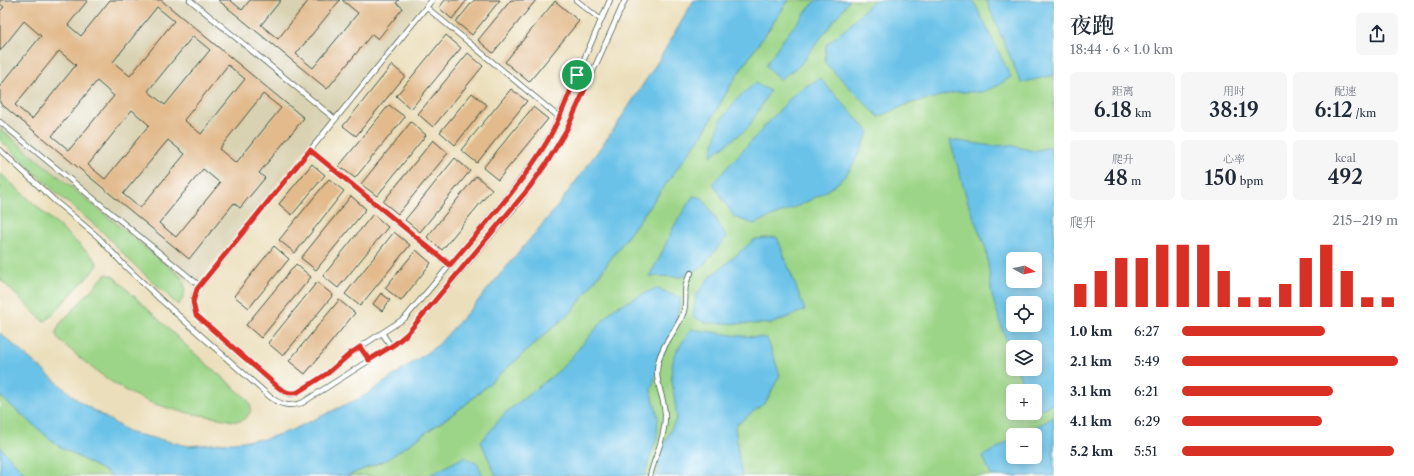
<!DOCTYPE html>
<html lang="zh">
<meta charset="utf-8">
<style>
:root{--surface:#fff;--page:#f6f6f7;--text:#1f2937;--muted:#747a83;--accent:#d93025}
body{margin:0;font-family:"Libre Caslon Text","Noto Serif SC",serif;background:var(--page);color:var(--text);height:100vh;display:flex;flex-direction:column;font-size:15px;white-space:nowrap}
*{box-sizing:border-box;margin:0}
p{font-size:13px;color:var(--muted)}
.icon{flex:none;width:22px;height:22px;fill:none;stroke:currentColor;stroke-width:2;stroke-linecap:round;stroke-linejoin:round}
.map{position:relative;flex:1;overflow:hidden}
.panel{display:flex;flex-direction:column;background:var(--surface);width:360px}
.panel>*{flex:none}
.needle{width:26px;rotate:98deg}
.fabs{position:absolute;left:1006px;top:252px;display:grid;gap:8px}
.fabs a{display:grid;place-items:center;width:36px;height:36px;border-radius:6px;background:var(--surface);box-shadow:0 2px 10px #0003;font-size:20px}
.pin{position:absolute;display:grid;place-items:center;width:34px;height:34px;color:#fff;margin:-17px;border:2px solid #fff;border-radius:50%;box-shadow:0 1px 4px #0007}
.round{display:grid;place-items:center;flex:none;width:42px;height:42px;border-radius:6px;background:var(--page)}
.headline{display:flex;align-items:center;justify-content:space-between;height:68px;padding:0 16px}
h1{font-size:22px;font-weight:600;line-height:30px}
.figures{display:grid;grid-template-columns:repeat(3,1fr);gap:6px;height:68px;padding:4px 16px}
.figures div{display:grid;align-content:center;border-radius:6px;background:var(--page);text-align:center}
.figures b{font-size:20px;font-weight:600}
.figures small{font-size:11px;font-weight:400}
.figures p{font-size:11px}
.chart{height:112px;padding:8px 16px}
.chart p{display:flex;justify-content:space-between}
.chart svg{width:100%;height:72px;margin-top:4px;stroke:var(--accent);stroke-width:6}
ul{padding:0 16px;list-style:none;font-size:13px}
li{display:grid;grid-template-columns:64px 48px 1fr;align-items:center;height:30px}
li i{height:10px;border-radius:5px;background:var(--accent)}
main{display:flex;flex:1;min-height:0}
.map>svg:first-child{display:block}
.built{fill:#d9d2b2}
.green{fill:#9dd588;stroke:#5e895e;fill-rule:evenodd}
.water{fill:#6bc2e8;stroke:#45808e;fill-rule:evenodd}
.building{fill:#e2ba8c;fill-rule:evenodd}
.lines{fill:none;stroke-linecap:round;stroke-linejoin:round}
.lane-casing{stroke:#3e5548;stroke-width:6}
.lane{stroke:#fff;stroke-width:4.5}
.route-casing{stroke:#fff;stroke-width:8}
.route{stroke:#d93025;stroke-width:5}
</style>
<main>
<div class="map">
<svg width="1054" height="476" viewBox="0 0 1054 476">
<rect width="100%" height="100%" fill="#fff"/>
<filter id="ink" filterUnits="userSpaceOnUse"><feTurbulence type="fractalNoise" baseFrequency=".025" numOctaves="2"/><feDisplacementMap in="SourceGraphic" scale="8" xChannelSelector="R" yChannelSelector="G"/><feConvolveMatrix kernelMatrix="1 2 1 2 8 2 1 2 1" color-interpolation-filters="sRGB"/></filter>
<filter id="wash" filterUnits="userSpaceOnUse"><feTurbulence type="fractalNoise" baseFrequency=".012" numOctaves="4" result="noise"/><feDisplacementMap in="SourceGraphic" scale="16" xChannelSelector="R" yChannelSelector="G"/><feGaussianBlur stdDeviation="0.9" result="paint"/><feColorMatrix in="noise" values="0 0 0 0 0 0 0 0 0 0 0 0 0 0 0 0 0 1.4 0 .05"/><feComposite in="paint" operator="in"/></filter>
<g filter="url(#wash)">
<rect width="100%" height="100%" fill="#ebdeba"/>
<path class="built" d="M0 0H426L193 287 0 129Z"/>
<path class="green" d="M789 0H1054V476H347L388 459 464 406 574 309 702 135 735 78ZM1013 259H1035V281H1013ZM1013 303H1035V325H1013ZM1013 347H1035V369H1013ZM1013 391H1035V413H1013ZM1013 435H1035V457H1013Z
M0 129 180 276C187 286 186 296 178 305L129 260 103 232 61 197 0 140Z
M0 173 95 259 97 263 96 268 46 321 42 320 0 279Z
M107 274 113 276 194 353 246 398C250 403 253 408 249 414 247 417 244 420 240 421 233 422 225 419 219 418 190 414 159 408 134 395 105 380 82 360 58 339L56 333 59 325 104 276Z
M0 394 57 445 113 476H0Z"/>
<path class="water" d="M694 0H789L735 78 702 135 574 309 464 406 388 459 347 476H113L57 445 0 396V333L80 402 131 433 189 446 265 439 292 430 366 395 438 345 477 302 557 207 614 129 659 60Z
M816 0H850L800 65 779 80 766 65 781 42Z
M873 0H973L1011 77 997 86 983 92H957L908 104 879 117 825 63 826 45 849 26Z
M986 0H1054V75L1021 83Z
M820 78 869 132C863 144 858 157 851 168 835 195 782 212 754 224L734 217 713 183 796 92Z
M755 83 770 91 748 128 711 156 720 121 737 99Z
M950 140 993 146 1010 145 1034 151 1050 147 1054 162V403L1042 409 1035 404V391H1025L1017 369H1035V347H1013V358L1003 331 992 296 986 249 968 203ZM1013 259H1035V281H1013ZM1013 303H1035V325H1013Z
M693 196 703 198 727 237 702 267 682 277 649 276 659 259 674 226Z
M777 237 805 310 771 324 707 323 693 317 696 295 709 278 755 239Z
M656 288 681 298 674 330 661 358 651 390 658 416 657 438 646 469 645 476H496L481 442 505 413 560 370 614 308Z
M691 329 732 335 767 338 780 375 766 402 735 426 738 452 742 476H657L660 453 677 417 671 375 674 355Z
M1054 417V476H992L990 473 983 456 1013 439V457H1035V435H1021Z
M0 447 27 476H0Z
M464 457 478 464 483 476H428Z"/>
<g id="blocks">
<path class="building" d="M0 0H88L68 25 81 36 110 0H161L304 118 259 173 265 178 240 208 234 203 189 259 0 103V86L41 36 24 21 0 51V11L4 7 0 4ZM157 7 174 21 130 76 113 62ZM193 36 210 50 165 105 148 91ZM59 51 76 65 32 119 15 105ZM228 65 245 79 201 134 184 120ZM97 81 114 96 69 150 52 136ZM263 94 281 108 236 163 219 149ZM132 110 149 125 105 179 88 165ZM168 140 185 154 140 208 123 194ZM203 169 220 183 176 237 159 223Z
M218 0H230L242 10 250 0H281L261 25 278 39 309 0H340L296 54 313 68 358 13 342 0H399L396 3 403 8 378 39 372 34 327 89Z
M445 0H467L452 19 439 8Z
M474 0H500L472 35 456 22Z
M511 0H536L493 53 478 40Z
M555 1 579 21 529 82 505 62Z
M446 35 461 48 411 109 396 96Z
M468 53 483 66 433 127 418 114Z
M392 65 405 76 356 136 343 126Z
M511 89 527 101 477 163 461 150Z
M472 93 487 105 455 145 440 132Z
M389 105 405 117 355 178 339 166Z
M533 107 548 119 498 180 483 168Z
M411 122 426 135 377 196 361 184Z
M433 140 448 153 398 214 383 202Z
M455 158 470 171 420 232 405 220Z
M312 164 325 175 292 215 279 204Z
M476 176 492 189 442 250 427 237Z
M329 179 344 191 295 253 279 240Z
M351 196 366 209 316 270 301 258Z
M373 214 388 227 338 288 323 276Z
M394 232 410 245 360 306 345 294Z
M274 246 289 259 249 308 234 296Z
M416 250 431 263 401 301 385 288Z
M296 264 311 277 261 338 246 325Z
M317 282 333 295 283 356 268 343Z
M381 293 390 300 382 311 373 304Z
M339 300 355 313 305 374 289 361Z"/>
</g>
</g>
<g filter="url(#ink)">
<use href="#blocks" fill-opacity="0" stroke="#3e5548" stroke-width="1"/>
<g class="lines">
<g class="lane-casing">
<path id="lane" d="M190 0 335 119
M576 0 601 20
M426 7 559 117
M577 75 589 80
M572 88 584 92
M0 122 200 286 432 0
M0 150 56 202 98 237 124 265 160 299 269 396C280 405 289 407 302 403L395 344 407 334 520 201 548 161 567 129 625 0
M310 150 450 265
M200 286C192 295 191 305 196 315L283 391 291 394 298 392 328 373 351 353 405 318 505 200 538 156 552 132 610 0
M382 333 391 346
M360 347 369 360
M650 476C655 456 666 435 665 414 664 396 654 381 658 363 662 343 678 330 684 311 688 296 681 288 691 273"/>
</g>
<use href="#lane" class="lane"/>
</g>
</g>
<g class="lines" filter="url(#ink)">
<g class="route-casing">
<path id="route" d="M577 75 589 80 567 129 548 161 529 188 407 334 395 344 369 360 360 347 351 353 328 373 298 392C290 395 284 392 278 387L196 315 193 302 197 289 310 150 450 265C483 226 519 188 545 145 559 123 567 98 577 75Z"/>
</g>
<use href="#route" class="route"/>
</g>
</svg>
<div class="fabs">
<a><svg class="needle" viewBox="-14 -14 28 28"><path d="M0-13l5 13h-10z" fill="#e53935"/><path d="M0 13l5-13h-10z" fill="#747a83"/></svg></a>
<a><svg class="icon" aria-label="locate" viewBox="0 0 24 24"><circle cx="12" cy="12" r="6"/><path d="M12 2v4M12 18v4M2 12h4M18 12h4"/></svg></a>
<a><svg class="icon" aria-label="layers" viewBox="0 0 24 24"><path d="M12 4l9 5-9 5-9-5zM3 14l9 5 9-5"/></svg></a>
<a>+</a>
<a>−</a>
</div>
<div class="pin" style="left:577px;top:75px;background:#1e9e55"><svg class="icon" aria-label="arrive" viewBox="0 0 24 24"><path d="M6 21V4h12l-3 4 3 4H6"/></svg></div>
</div>
<section class="panel">
<div class="headline"><div><h1>夜跑</h1><p>18:44 · 6 × 1.0 km</p></div><a class="round"><svg class="icon" aria-label="share" viewBox="0 0 24 24"><path d="M12 15V3M7 8l5-5 5 5M5 13v7h14v-7"/></svg></a></div>
<div class="figures">
<div><p>距离</p><b>6.18<small> km</small></b></div>
<div><p>用时</p><b>38:19</b></div>
<div><p>配速</p><b>6:12<small> /km</small></b></div>
</div>
<div class="figures">
<div><p>爬升</p><b>48<small> m</small></b></div>
<div><p>心率</p><b>150<small> bpm</small></b></div>
<div><p>kcal</p><b>492</b></div>
</div>
<div class="chart"><p><span>爬升</span>215–219 m</p>
<svg viewBox="0 0 160 44" preserveAspectRatio="none"><path d="M5 44V30M15 44V22M25 44V14M35 44V14M45 44V6M55 44V6M65 44V6M75 44V22M85 44V38M95 44V38M105 44V30M115 44V14M125 44V6M135 44V22M145 44V38M155 44V38"/></svg>
</div>
<ul>
<li><b>1.0 km</b>6:27<i style="width:66%"></i></li>
<li><b>2.1 km</b>5:49<i style="width:100%"></i></li>
<li><b>3.1 km</b>6:21<i style="width:70%"></i></li>
<li><b>4.1 km</b>6:29<i style="width:65%"></i></li>
<li><b>5.2 km</b>5:51<i style="width:98%"></i></li>
</ul>
</section>
</main>
